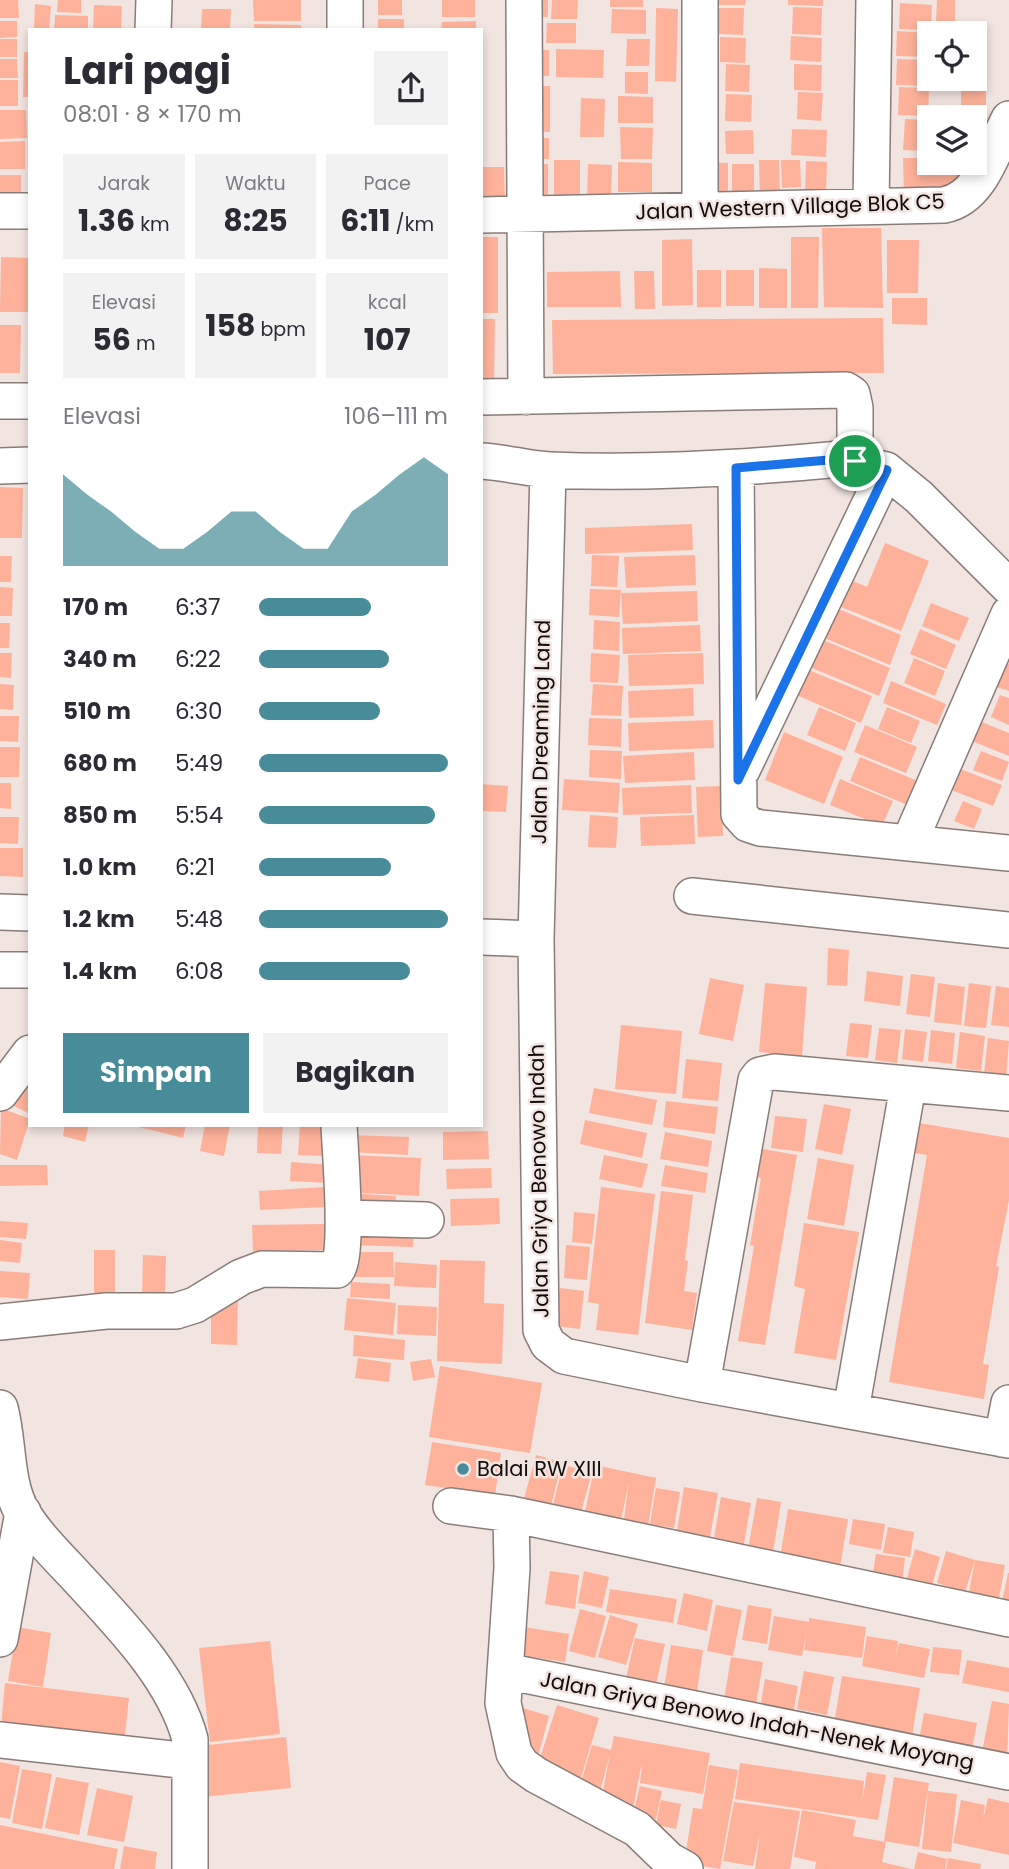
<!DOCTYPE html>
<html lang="id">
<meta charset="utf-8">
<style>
:root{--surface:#fff;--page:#f2f2f3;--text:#2b2b33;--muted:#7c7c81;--accent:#478c98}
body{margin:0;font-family:Poppins,sans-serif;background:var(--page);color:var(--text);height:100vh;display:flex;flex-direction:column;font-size:26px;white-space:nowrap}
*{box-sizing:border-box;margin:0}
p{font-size:23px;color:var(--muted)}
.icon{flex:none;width:38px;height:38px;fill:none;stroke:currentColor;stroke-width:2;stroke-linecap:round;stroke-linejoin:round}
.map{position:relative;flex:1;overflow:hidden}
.details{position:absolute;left:28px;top:28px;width:455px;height:1099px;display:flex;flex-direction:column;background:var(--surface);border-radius:0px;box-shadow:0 4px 10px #0003}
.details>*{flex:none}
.controls{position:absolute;left:917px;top:21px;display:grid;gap:14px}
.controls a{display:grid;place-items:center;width:70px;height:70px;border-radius:0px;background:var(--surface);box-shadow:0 4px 10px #0003;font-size:35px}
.pin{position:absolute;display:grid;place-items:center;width:60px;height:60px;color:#fff;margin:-30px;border:4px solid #fff;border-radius:50%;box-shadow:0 2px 7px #0007}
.round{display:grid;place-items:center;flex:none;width:74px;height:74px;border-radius:0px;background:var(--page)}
.head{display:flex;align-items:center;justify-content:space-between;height:119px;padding:0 35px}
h1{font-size:38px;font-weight:700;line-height:52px}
.metrics{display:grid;grid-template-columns:repeat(3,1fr);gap:10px;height:119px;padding:7px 35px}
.metrics div{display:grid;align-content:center;border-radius:0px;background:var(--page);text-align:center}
.metrics b{font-size:30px;font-weight:700}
.metrics small{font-size:19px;font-weight:400}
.metrics p{font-size:19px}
.chart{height:196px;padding:14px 35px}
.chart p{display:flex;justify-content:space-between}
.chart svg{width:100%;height:126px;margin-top:7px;fill:var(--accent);opacity:.7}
.cta{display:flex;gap:14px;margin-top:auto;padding:14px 35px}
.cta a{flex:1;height:80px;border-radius:0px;background:var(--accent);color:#fff;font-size:28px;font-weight:700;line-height:80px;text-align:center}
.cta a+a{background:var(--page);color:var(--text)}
ul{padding:0 35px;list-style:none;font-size:23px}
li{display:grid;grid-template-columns:112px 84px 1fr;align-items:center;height:52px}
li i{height:18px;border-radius:9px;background:var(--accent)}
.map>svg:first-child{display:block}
.building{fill:#feb29b}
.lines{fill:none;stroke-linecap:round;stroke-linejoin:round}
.minor-casing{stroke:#897d79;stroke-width:38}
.minor{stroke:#fff;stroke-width:35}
.route-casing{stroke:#fff;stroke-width:14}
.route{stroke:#1a73e8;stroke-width:9}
.poi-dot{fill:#478c98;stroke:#f2e4e0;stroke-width:2.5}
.labels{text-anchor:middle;stroke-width:5;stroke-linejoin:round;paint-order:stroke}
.street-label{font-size:21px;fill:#110d0b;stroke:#f2e4e0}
.poi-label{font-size:21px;fill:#110d0b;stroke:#f2e4e0;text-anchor:start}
</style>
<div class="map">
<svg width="1009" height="1869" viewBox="0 0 1009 1869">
<rect width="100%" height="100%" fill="#f2e4e0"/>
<path class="building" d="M0 0H18L19 18H0Z
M58 0H81V13L57 12Z
M253 0H301V21H254Z
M378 0H402V15H378Z
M442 0H475V17H442Z
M528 0H548V17H528Z
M552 0H578L577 19H551Z
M610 0H643V7H610Z
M719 0H746L745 5H719Z
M788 0H823V6L788 5Z
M937 0H955V22L936 21Z
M900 3 932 5 931 30 899 29Z
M35 4 51 6 49 30H34Z
M94 5 122 6 121 30H93Z
M793 7 822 8 821 35 792 34Z
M656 8 678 9 676 82 655 81Z
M719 8H744L743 35 719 34Z
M202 9H231L230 30H201Z
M612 9 646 10V34L611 33Z
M55 15 88 16V30H54Z
M378 19H404V30H378Z
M0 21H17V37L0 38Z
M476 21V30H441L442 22Z
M547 23H576V43H546Z
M254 24 301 25V30H254Z
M897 31 929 33V57L896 56Z
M791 36 822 38 821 62 790 60Z
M720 37 746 38 745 63 720 62Z
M0 39H17V57H0Z
M627 39H650L649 66H626Z
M556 49 604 50 603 78 556 77Z
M527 50H549V76H526Z
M24 52H30V97H23Z
M0 59H17L18 78H0Z
M897 59 929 60 928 86 896 85Z
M726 64 750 65 749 92 725 91Z
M794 64 822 65 821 91 794 90Z
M625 72H648V94L625 93Z
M975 76 986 77V163H975V117H961V79H975Z
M0 80H18V106H0Z
M530 86H550V132L529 131Z
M899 87 929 88 928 116 898 115Z
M798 92 823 93 821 121 797 119Z
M726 94 752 95 751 122 725 121Z
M618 96 653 97V123H618Z
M581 98 605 99 604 137H580Z
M0 110H26L27 138 0 139Z
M905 119 929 120V151L903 150Z
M620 127 653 128 652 159H621Z
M792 129 827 130 826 157 791 155Z
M753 130 754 154H726L725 131Z
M534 138H549V159H533Z
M25 141V169H0V142Z
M903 158H929V163H960L961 196 904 197Z
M554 160H580V199L554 198Z
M759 160H779L780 197H760Z
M781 160H800L801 187 782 188Z
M806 161 827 162 826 193 805 192Z
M618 162 652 163V192H618Z
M707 162 728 163V196H707Z
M528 163 548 164V197L528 196Z
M588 164 612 165 611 202H587Z
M732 164H754V195H732Z
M481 167H504L505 202H481Z
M0 175H21V199H0Z
M822 228H881L883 308 824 307Z
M481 237H498V313H481Z
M791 237H819L818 308H791Z
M692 239 693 305 662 306V240Z
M887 240H919L918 293H887Z
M1 257 30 258V312H0Z
M759 268 787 269V308H759Z
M697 270H721V307H697Z
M726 270H754V306H726Z
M620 271 621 307H547V272Z
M634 271H654L655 309H635Z
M892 298H927V325L892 324Z
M883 318 884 373 553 374 552 320Z
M481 319H495L494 387H481Z
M0 325H21L20 373H0Z
M0 487 23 488 22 538H0Z
M692 524 693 550 585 554V528Z
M885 543 929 561 901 631 831 603 842 576 867 587Z
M592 555 619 556 617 587 591 586Z
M695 555 696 585 626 588 624 557Z
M0 556H12L11 582H0Z
M0 587 13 588 12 616H0Z
M590 589 621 590 619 617 589 615Z
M697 591 698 621 623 624 621 593Z
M931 603 969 618 959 641 922 626Z
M829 605 901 635 890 665 817 635Z
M594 620 620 622 619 651 593 649Z
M0 623H10L9 648H0Z
M700 625 701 651 623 654 622 628Z
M920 629 956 645 946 669 910 654Z
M816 637 890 668 879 696 805 665Z
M0 653H12L11 678 0 677Z
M591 653 620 655 618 683 590 682Z
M703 653 704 684 629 686 628 655Z
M914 658 945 671 935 696 904 683Z
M1001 661 1009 664V691L993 686Z
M804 668 872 696 861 723 794 694Z
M891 681 946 704 937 725 883 703Z
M0 684 14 685 13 710 0 709Z
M593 684 623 686 621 716 591 715Z
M693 688 694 716 629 718 628 691Z
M1000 695 1009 698V725L991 717Z
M819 707 856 723 845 751 807 735Z
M887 707 920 721 911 743 878 729Z
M0 716H19L18 742 0 741Z
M969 717 1009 733V756L962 737Z
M589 718 622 719 621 747 588 745Z
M713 720 714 748 629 751 628 723Z
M865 725 917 747 906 773 854 752Z
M784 732 843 757 824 804 765 780Z
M0 747H20L19 777H0Z
M590 750 622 751 621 779 589 777Z
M981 751 1009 762 1002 781 973 770Z
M694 752 695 780 625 783 623 756Z
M860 757 920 782 910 806 850 781Z
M947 764 1002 785 993 806 938 785Z
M564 779 620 783 618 813 562 810Z
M840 779 893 801 882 826 830 805Z
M0 783H11V809L0 808Z
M481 784 508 786 506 812 481 811Z
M691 785 692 813 623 815 622 788Z
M721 786 723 836 698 837 696 787Z
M963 801 982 809 974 829 954 821Z
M590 815 618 817 616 848 588 847Z
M694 815 695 844 641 846 640 817Z
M0 817H19L18 844 0 843Z
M0 848H23V877L0 876Z
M828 948 849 950 847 986 827 985Z
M867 971 903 976 900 1006 864 1001Z
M911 974 935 977 930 1017 906 1014Z
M710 978 744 985 733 1041 699 1034Z
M765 983 807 987 802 1056 759 1052Z
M938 983 965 987 961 1025 934 1022Z
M969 983 991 986 986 1028 964 1026Z
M996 986 1009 988V1027L991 1025Z
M850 1023 872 1025 868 1058 846 1056Z
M621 1025 682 1031 676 1094 615 1089Z
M879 1028 901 1030 897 1063 875 1060Z
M905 1029 927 1032 923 1062 902 1059Z
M931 1030 955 1033 952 1064 928 1061Z
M960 1032 985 1036 981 1071 956 1068Z
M988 1038 1009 1041 1006 1077 984 1074Z
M686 1059 722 1063 718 1101 682 1098Z
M11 1076 30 1086V1114L0 1099Z
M594 1088 657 1100 652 1125 589 1113Z
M666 1101 718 1107 715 1134 663 1127Z
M824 1104 851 1109 842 1155 815 1149Z
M1 1108 30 1119 17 1160 0 1154Z
M775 1116 807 1119 803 1152 771 1148Z
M585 1120 647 1133 642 1158 580 1144Z
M919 1123 1009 1138V1200L996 1266 999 1267 983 1364 989 1365 984 1399 889 1382 927 1155 914 1153Z
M65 1125H89L85 1142 63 1136Z
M131 1125H186L183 1138Z
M205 1125H230L224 1156 200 1151Z
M258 1125H283L281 1154 257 1153Z
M300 1125H325L324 1156 298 1155Z
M488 1131 489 1159 443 1160V1132Z
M665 1132 712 1141 708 1167 660 1159Z
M349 1135 409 1137 408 1155 348 1152Z
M752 1147 797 1155 765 1345 738 1341 754 1246 750 1245 761 1178 746 1175Z
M349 1155 421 1158 419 1196 348 1192Z
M604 1155 648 1164 642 1188 599 1179Z
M818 1158 854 1165 844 1226 807 1219Z
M291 1162 331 1165 329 1183 290 1181Z
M0 1165H47L48 1185 0 1186Z
M665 1165 708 1173 705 1193 661 1186Z
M491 1168 492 1188 447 1189 446 1169Z
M325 1187 326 1207 260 1210 259 1191Z
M601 1187 655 1194 638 1335 596 1330 599 1304 588 1302Z
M661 1191 693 1195 685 1260 688 1261 684 1291 697 1293 692 1330 645 1323Z
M348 1193 396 1196 395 1216 347 1214Z
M499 1198 500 1224 451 1226 450 1199Z
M574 1212 595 1214 592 1244 572 1242Z
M0 1221 28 1223 26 1239 0 1237Z
M350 1221 414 1223 413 1247 350 1245Z
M804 1223 859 1232 836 1360 794 1353 805 1289 794 1286Z
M325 1224 326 1250 253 1251 252 1225Z
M0 1240 22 1243 20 1263 0 1261Z
M566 1245 590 1247 587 1280 564 1278Z
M94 1250H115V1310L94 1309Z
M347 1252H393L394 1277H347Z
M143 1255 166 1256 165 1298H142Z
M440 1260 485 1261 484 1303 504 1304 502 1364 437 1361Z
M395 1262 437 1265 436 1288 394 1286Z
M0 1271 30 1273 28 1299 0 1297Z
M351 1282 390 1284V1299L350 1297Z
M560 1288 584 1291 580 1329 555 1326Z
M211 1296H238L237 1345 211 1344Z
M347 1298 396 1303 393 1335 344 1330Z
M398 1305 437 1307 436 1336 397 1334Z
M354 1335 405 1340 404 1360 353 1356Z
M358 1358 391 1363 389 1382 355 1378Z
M431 1359 435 1377 413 1381 410 1362Z
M440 1366 542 1383 530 1453 429 1437Z
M432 1442 501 1453 495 1495 425 1485Z
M536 1455 562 1462 549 1514 522 1506Z
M563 1465 592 1472 580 1516 552 1509Z
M595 1465 656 1478 646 1538 622 1534 629 1482 618 1534 582 1526Z
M684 1487 718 1493 710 1537 677 1531Z
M656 1488 680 1492 674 1528 650 1524Z
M721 1497 751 1503 742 1555 712 1550Z
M757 1498 781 1502 771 1565 746 1561Z
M788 1509 848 1519 840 1567 780 1558Z
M853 1519 885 1524 881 1550 849 1544Z
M888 1527 914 1532 910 1557 883 1553Z
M915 1549 940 1557 931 1589 906 1582Z
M946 1551 975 1560 965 1592 937 1583Z
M876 1554 905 1558 902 1583 872 1579Z
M975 1560 1005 1565 999 1598 969 1592Z
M550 1571 579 1575 575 1609 545 1604Z
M584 1571 609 1577 602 1608 578 1603Z
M1008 1573H1009V1612L1000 1611Z
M610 1589 677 1599 673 1623 606 1612Z
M684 1593 713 1600 707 1631 677 1624Z
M716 1605 742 1610 733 1656 707 1651Z
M748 1605 772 1609 767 1644 742 1640Z
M580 1609 606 1616 595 1658 569 1651Z
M610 1615 638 1624 626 1665 598 1657Z
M774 1616 809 1622V1618L866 1627 862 1658 804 1650 807 1630 802 1656 768 1650Z
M517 1626 569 1634 565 1662 513 1654Z
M17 1627 51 1633 43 1687 8 1681Z
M867 1636 898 1641 896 1656 899 1643 930 1649 924 1678 862 1666Z
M635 1638 665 1644 653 1698 623 1692Z
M270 1641 280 1734 210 1742 199 1648Z
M671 1645 703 1650 695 1705 662 1699Z
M933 1647 962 1650 959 1675 930 1672Z
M731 1657 763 1662 754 1717 722 1712Z
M967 1660 1009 1668V1692L962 1683Z
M804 1671 834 1677 827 1715 797 1709Z
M842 1676 920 1688 911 1742 833 1730Z
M765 1679 798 1686 792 1720 759 1714Z
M5 1683 129 1698 123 1753 0 1739Z
M992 1701 1009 1704 1007 1763 981 1757Z
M557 1705 599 1718 579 1784 536 1771Z
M523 1708 549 1716 539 1753 513 1746Z
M924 1713 977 1723 971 1754 918 1745Z
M614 1736 710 1753 703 1794 640 1783 642 1762 633 1808 601 1802 610 1754 599 1795 579 1789 592 1745 611 1750Z
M286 1737 291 1788 203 1797 198 1746Z
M0 1762 20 1766 10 1819 0 1817Z
M740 1763 864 1781 862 1803 867 1772 886 1775 878 1820 735 1799Z
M709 1765 738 1770 720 1869 684 1863 693 1808 702 1809Z
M22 1769 52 1774 42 1829 12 1823Z
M56 1777 89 1783 79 1835 45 1828Z
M894 1777 929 1783 919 1847 884 1841Z
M640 1786 662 1791 656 1819 633 1814Z
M97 1788 133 1796 124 1842 87 1835Z
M928 1791 957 1794 951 1852 922 1849Z
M988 1798 1009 1803V1855L953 1843 961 1800 985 1805 983 1820Z
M661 1800 681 1804 676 1829 656 1825Z
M734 1802 800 1811 790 1869H755L760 1833 753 1866 723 1861Z
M802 1810 856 1820 853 1836 886 1842 882 1862 911 1869H815L816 1862 794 1857Z
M0 1825 118 1849 114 1869H0Z
M124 1846 157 1852 155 1869H120Z
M918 1852 947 1859 945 1869H914Z
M948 1858 981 1864 980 1869H946Z"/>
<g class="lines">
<g class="minor-casing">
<path id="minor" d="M524 0 526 397
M153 30 154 0
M345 30V0
M871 206 874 0
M700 209V0
M0 211H30
M481 215 944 205C981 198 993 150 1009 119
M481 397 846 390 852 394 855 408V461
M0 401H30
M481 461C505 462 527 469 550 470 645 474 746 468 840 459L886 470 919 497 1009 587
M0 466 30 465
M736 468 739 814 748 824 760 828 1009 853
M548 470 536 939 541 1330 548 1344 564 1356 702 1384 1009 1440
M742 770 886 470
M909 843 1009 614
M692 896 1009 930
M0 912 30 913
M481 937 536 939
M0 970H30
M0 1093 30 1053
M343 1218 426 1220
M0 1322 106 1311H176L195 1305 241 1277 262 1269 337 1270C349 1255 340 1150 339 1125
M702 1384 756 1080 760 1075 774 1072 1009 1093
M0 1408C9 1441 5 1482 22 1512 36 1535 56 1555 74 1574 117 1621 173 1676 190 1739V1869
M851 1410 908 1086
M1002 1439 1009 1403
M451 1506 511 1514 1009 1619
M511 1514 512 1568 503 1703 514 1753 522 1765 536 1775 637 1829 669 1860 685 1869
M0 1639 23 1512
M505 1671 1009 1772
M0 1740 189 1761"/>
</g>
<use href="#minor" class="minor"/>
</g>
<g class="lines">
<g class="route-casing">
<path id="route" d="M840 459 887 470 738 780 736 468Z"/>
</g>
<use href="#route" class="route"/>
</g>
<circle class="poi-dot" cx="463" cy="1469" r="7"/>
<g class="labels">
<g class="street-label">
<text transform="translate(790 207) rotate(-2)" y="7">Jalan Western Village Blok C5</text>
<text transform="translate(541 732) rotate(-89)" y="7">Jalan Dreaming Land</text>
<text transform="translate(539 1181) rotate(-91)" y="7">Jalan Griya Benowo Indah</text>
<text transform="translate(757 1721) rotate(11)" y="7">Jalan Griya Benowo Indah-Nenek Moyang</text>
</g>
<g class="poi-label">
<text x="477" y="1476">Balai RW XIII</text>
</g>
</g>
</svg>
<div class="controls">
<a><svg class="icon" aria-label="locate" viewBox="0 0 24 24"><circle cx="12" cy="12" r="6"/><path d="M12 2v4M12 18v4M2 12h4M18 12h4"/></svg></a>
<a><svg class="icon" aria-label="layers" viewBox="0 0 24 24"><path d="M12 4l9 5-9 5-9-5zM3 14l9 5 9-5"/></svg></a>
</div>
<div class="pin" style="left:855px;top:461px;background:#1e9e55"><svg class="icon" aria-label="arrive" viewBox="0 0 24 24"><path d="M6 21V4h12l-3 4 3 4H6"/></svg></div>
<section class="details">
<div class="head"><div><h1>Lari pagi</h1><p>08:01 · 8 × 170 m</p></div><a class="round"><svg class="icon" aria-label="share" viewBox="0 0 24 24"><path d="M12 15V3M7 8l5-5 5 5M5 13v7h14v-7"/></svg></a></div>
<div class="metrics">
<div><p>Jarak</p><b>1.36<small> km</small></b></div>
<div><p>Waktu</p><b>8:25</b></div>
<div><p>Pace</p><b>6:11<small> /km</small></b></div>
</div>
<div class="metrics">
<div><p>Elevasi</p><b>56<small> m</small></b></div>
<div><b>158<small> bpm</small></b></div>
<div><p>kcal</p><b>107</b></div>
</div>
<div class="chart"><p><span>Elevasi</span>106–111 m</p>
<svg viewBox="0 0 160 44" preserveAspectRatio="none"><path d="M0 44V12L10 19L20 25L30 32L40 38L50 38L60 32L70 25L80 25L90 32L100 38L110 38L120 25L130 19L140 12L150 6L160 12V44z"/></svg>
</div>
<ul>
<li><b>170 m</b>6:37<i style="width:59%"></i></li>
<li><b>340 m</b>6:22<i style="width:69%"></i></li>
<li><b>510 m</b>6:30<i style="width:64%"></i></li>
<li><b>680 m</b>5:49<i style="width:100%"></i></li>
<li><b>850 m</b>5:54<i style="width:93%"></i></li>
<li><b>1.0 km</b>6:21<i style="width:70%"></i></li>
<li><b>1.2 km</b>5:48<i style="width:100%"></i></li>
<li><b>1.4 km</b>6:08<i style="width:80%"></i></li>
</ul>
<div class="cta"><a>Simpan</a><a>Bagikan</a></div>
</section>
</div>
